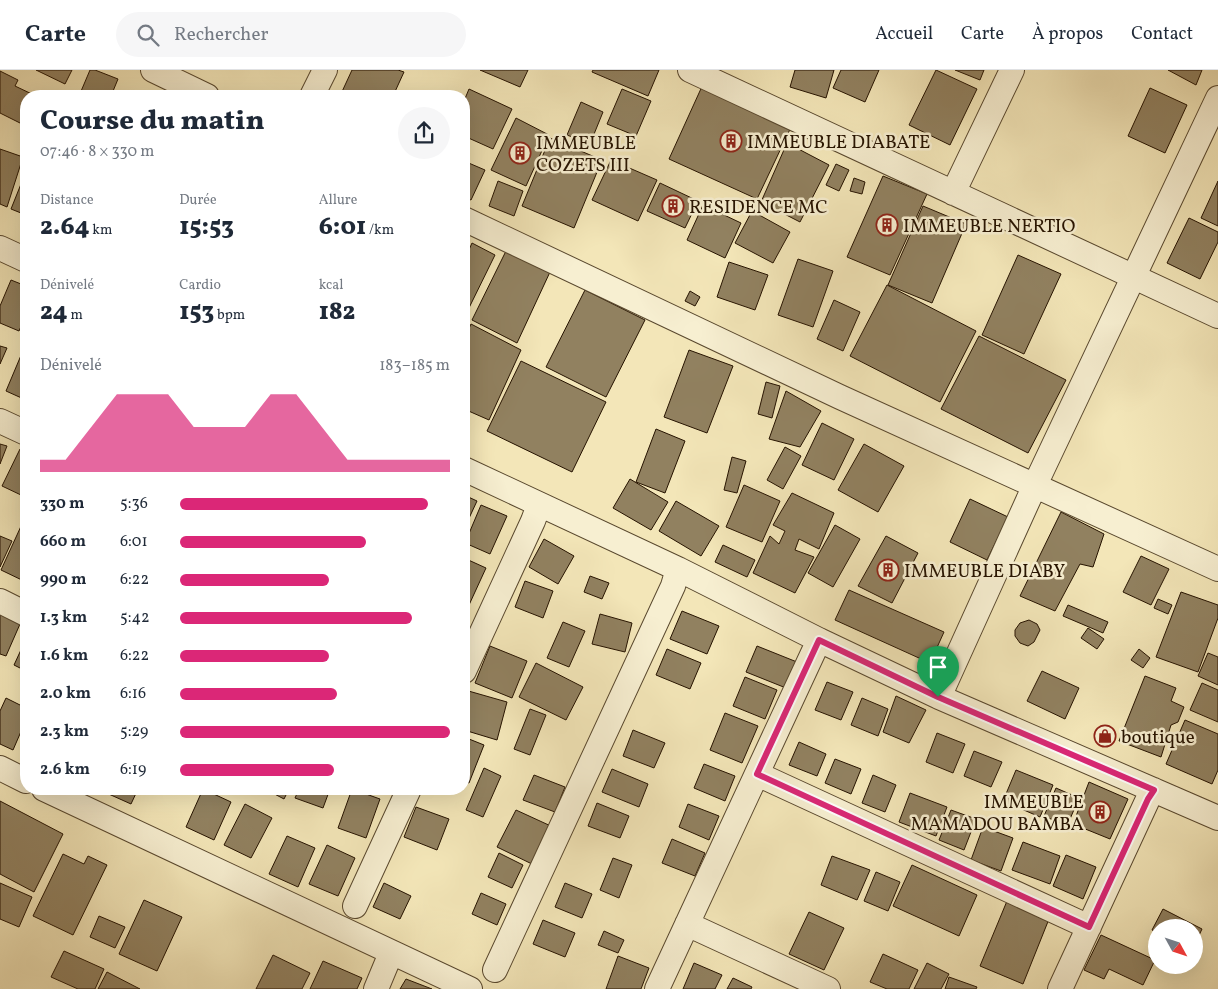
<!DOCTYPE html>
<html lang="fr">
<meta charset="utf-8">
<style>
:root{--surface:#fff;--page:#f6f6f7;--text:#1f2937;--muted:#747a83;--line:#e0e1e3;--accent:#db2777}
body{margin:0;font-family:Vollkorn,serif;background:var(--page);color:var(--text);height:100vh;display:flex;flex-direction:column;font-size:19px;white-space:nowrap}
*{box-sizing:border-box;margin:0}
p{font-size:16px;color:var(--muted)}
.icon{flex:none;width:28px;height:28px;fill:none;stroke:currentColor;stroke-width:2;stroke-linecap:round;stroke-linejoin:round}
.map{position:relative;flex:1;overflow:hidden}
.panel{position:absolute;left:20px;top:20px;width:450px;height:705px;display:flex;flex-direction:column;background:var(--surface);border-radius:20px;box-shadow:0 5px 20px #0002}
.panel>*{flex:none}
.needle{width:32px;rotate:130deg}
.fabs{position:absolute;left:1148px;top:849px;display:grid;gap:10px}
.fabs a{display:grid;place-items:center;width:55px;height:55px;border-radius:50%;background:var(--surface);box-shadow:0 5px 20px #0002;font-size:25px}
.pin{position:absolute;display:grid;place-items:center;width:42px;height:42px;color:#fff;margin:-51px -21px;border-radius:50% 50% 50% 0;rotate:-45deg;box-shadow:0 0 5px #0007}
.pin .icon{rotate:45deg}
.round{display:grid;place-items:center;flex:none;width:52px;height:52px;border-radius:26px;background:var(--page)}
.head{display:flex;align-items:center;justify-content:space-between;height:85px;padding:0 20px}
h1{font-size:28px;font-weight:800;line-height:38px}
.figures{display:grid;grid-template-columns:repeat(3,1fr);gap:8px;height:85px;padding:5px 20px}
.figures div{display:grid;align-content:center}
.figures b{font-size:25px;font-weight:800}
.figures small{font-size:14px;font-weight:400}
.figures p{font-size:14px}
.chart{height:140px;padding:10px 20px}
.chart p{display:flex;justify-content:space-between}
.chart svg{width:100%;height:90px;margin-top:5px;fill:var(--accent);opacity:.7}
ul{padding:0 20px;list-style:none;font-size:16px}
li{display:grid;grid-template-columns:80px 60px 1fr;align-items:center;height:38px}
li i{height:12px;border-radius:6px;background:var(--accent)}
header{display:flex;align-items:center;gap:30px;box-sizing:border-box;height:70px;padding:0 25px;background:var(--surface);border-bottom:1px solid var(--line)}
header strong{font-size:24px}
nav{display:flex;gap:28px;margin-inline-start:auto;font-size:18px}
.search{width:350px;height:45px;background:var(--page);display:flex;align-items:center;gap:12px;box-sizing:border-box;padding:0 18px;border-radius:28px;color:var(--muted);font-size:19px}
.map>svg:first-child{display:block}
.building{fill:#918160;stroke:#261300}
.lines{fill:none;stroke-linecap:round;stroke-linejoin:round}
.minor-casing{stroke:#59482e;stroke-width:26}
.minor{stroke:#f7efd1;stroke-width:24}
.route-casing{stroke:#fff;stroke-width:10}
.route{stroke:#db2777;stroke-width:6}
.labels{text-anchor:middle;stroke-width:5;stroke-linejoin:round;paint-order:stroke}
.poi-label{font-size:19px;fill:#261300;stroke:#f7efd1;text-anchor:start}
</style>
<header>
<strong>Carte</strong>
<div class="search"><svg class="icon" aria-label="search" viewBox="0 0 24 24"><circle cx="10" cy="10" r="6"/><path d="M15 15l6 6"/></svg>Rechercher</div>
<nav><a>Accueil</a><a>Carte</a><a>À propos</a><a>Contact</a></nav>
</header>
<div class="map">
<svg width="1218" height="919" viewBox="0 0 1218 919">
<rect width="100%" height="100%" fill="#f3e6b8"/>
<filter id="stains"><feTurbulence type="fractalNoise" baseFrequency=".004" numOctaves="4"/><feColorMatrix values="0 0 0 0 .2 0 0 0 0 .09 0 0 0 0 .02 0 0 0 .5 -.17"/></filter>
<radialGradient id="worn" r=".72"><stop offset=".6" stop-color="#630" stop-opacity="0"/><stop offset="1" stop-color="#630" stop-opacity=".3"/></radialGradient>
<path class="building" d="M36 0H72L65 14Z
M90 0H95L118 9 111 26H79Z
M352 0H398L404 2 393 26H340Z
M480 0H528L520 17Z
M593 0H659L648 26 592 2Z
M795 0H834L826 28 790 17Z
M841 0H879L865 32 833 18Z
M936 0 977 19 950 75 909 55Z
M955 0H984L980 10Z
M1168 0H1202L1196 15Z
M0 1 18 10 15 16 36 26H26V56L0 43Z
M704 12 793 53 757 129 669 89Z
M1150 18 1187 35 1165 83 1128 66Z
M469 19 512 39 493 79 464 66V31Z
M622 19 651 31 636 66 607 54Z
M581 32 603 42 590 74 567 65Z
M516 48 549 65 526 116 491 100Z
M550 68 602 90 574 158 522 136Z
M787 73 829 95 800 152 761 132Z
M0 79 23 87 7 137 0 134Z
M611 90 657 110 638 151 592 130Z
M464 91 485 100 471 130 464 127Z
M836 94 849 100 839 121 826 115Z
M25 104 26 105V145L11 139Z
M883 106 927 124 890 205 847 187Z
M854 108 865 112 862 124 850 121Z
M498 111 523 121 514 146 489 136Z
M1218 111V156L1201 148Z
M660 113 698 131 685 158 647 141Z
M703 135 741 153 725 188 687 170Z
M923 136 966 154 932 233 888 215Z
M752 141 790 162 773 193 735 173Z
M1189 148 1218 162V172L1200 209 1167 193Z
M472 173 495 185 464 248V191Z
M506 181 550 202 517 273 472 250Z
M1018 185 1061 204 1024 284 982 265Z
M798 189 833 201 813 257 778 245Z
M729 192 768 205 755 240 717 227Z
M11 210 26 216V245L19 261 0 253V236Z
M887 215 976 261 940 332 850 286Z
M585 220 645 250 606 327 546 297Z
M690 221 700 227 695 236 685 231Z
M834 230 860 242 843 281 817 269Z
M471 254 521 280 489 350 464 339V269Z
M979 266 1066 310 1028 383 941 339Z
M0 276 7 278 0 294Z
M689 280 733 296 707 363 664 347Z
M22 283 26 285V330L6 321Z
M521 291 606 332 572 402 487 361Z
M766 312 780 316 772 348 758 344Z
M786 321 821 341 800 377 769 369Z
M822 353 854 369 834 410 802 395Z
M656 359 685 371 665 423 636 412Z
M0 374 7 376 0 394Z
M864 374 904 396 878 442 838 420Z
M785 377 801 386 783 419 767 410Z
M20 379 26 382V414L21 425 2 416Z
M732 387 746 391 737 423 724 420Z
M630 409 668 432 651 460 613 438Z
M744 415 780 431 762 472 726 457Z
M792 423 834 443 819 479 799 469 795 480 814 487 795 523 753 503 770 466 779 474 785 461 773 455Z
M464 425 477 431 464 459Z
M970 429 1008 447 987 490 950 472Z
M676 431 719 456 701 486 659 461Z
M481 435 507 446 490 484 465 473Z
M1061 442 1104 464 1093 497 1080 494 1055 541 1020 526Z
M22 454 26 456V512L1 500Z
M835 455 860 469 833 517 808 503Z
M0 466 12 471 0 497Z
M886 466 918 483 892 533 858 516Z
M544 469 574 486 558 514 529 497Z
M723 475 755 490 747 507 715 492Z
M1141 486 1169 499 1151 535 1123 522Z
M464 488 486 498 469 535 464 533Z
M590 506 609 513 602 529 584 522Z
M525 511 553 521 543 548 515 537Z
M849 520 944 562 930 593 835 550Z
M1181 522 1218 535V548L1198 602 1156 587Z
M1158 529 1172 535 1168 544 1154 538Z
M1068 535 1108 552 1103 563 1063 546Z
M682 541 719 556 707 584 670 569Z
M0 544 20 554 6 586 0 584Z
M600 544 632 553 625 582 592 574Z
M1029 550 1037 554 1040 560 1034 572 1028 576 1020 573 1015 566V560L1020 553Z
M563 552 585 561 569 597 547 588Z
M1088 558 1104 569 1097 579 1081 568Z
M26 569V601L14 595Z
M490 576 527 591 512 628 475 613Z
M757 576 797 592 786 618 746 602Z
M667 579 701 593 690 619 656 605Z
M1139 579 1150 588 1143 598 1131 590Z
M1208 583 1218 587V615L1198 606Z
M536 593 583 617 566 650 519 627Z
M1042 601 1079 618 1065 649 1027 631Z
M1145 606 1176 618 1171 631 1184 637 1178 652 1171 655 1161 687 1119 671Z
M745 607 777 620 765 649 733 636Z
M827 612 853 622 841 650 815 640Z
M1202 613 1218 620V652L1190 640Z
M465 620 507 632 497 670 464 660Z
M896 626 926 640 909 673 883 662Z
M6 628 26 638V650L13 680 0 674V641Z
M862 628 888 639 878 666 851 655Z
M530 639 546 645 530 685 514 679Z
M725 643 758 656 742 693 710 680Z
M1185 650 1218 664V700L1212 714 1166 694Z
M633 660 665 673 654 698 623 686Z
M937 663 965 674 953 703 926 692Z
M464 667 484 675 469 713 464 711Z
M799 672 826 684 817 706 789 695Z
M974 681 1002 692 991 717 964 706Z
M835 689 861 699 851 724 825 713Z
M704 694 735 706 725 731 694 718Z
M484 698 501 706 483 747 466 740Z
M612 699 648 714 639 737 602 722Z
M1016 700 1053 715 1040 747 1003 731Z
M534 705 565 717 555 742 523 730Z
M873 705 896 715 885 742 862 733Z
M1089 712 1128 729 1110 769 1073 754Z
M1056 718 1079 728 1067 756 1044 746Z
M104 719H138L131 734 102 721Z
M203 719 231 732 214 770 186 757Z
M265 719H289L284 729Z
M299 719H330L323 738 295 728Z
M352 719 380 729 366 768 338 758Z
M910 723 947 737 936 766 899 752Z
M0 731 63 764 34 822 0 804Z
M597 733 629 746 620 768 588 756Z
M245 734 272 748 251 788 224 775Z
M688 734 719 746 709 770 679 757Z
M416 737 449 749 437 780 404 767Z
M516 740 553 757 534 795 497 777Z
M951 740 976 749 964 780 939 770Z
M983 757 1013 768 1001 801 971 790Z
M287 766 315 778 298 817 269 804Z
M672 769 705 783 695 806 662 793Z
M1023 772 1060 786 1050 814 1012 800Z
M327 775 355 788 338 826 309 814Z
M499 783 523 795 512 818 488 807Z
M63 784 84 794 88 786 107 795 73 865 33 846Z
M1066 785 1096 797 1083 829 1053 816Z
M832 786 870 800 857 830 821 815Z
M613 788 632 795 619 828 600 820Z
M912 795 977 825 959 866 893 836Z
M876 802 900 812 888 841 864 831Z
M0 813 32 827 19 857 0 849Z
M384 813 411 826 400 849 373 837Z
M565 813 592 824 582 848 555 837Z
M481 823 506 834 497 855 472 844Z
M144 830 182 847 157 901 119 884Z
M1007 831 1049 849 1023 914 980 896Z
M1163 839 1202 859 1194 876V858H1156V862L1152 860Z
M809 842 844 858 824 900 789 884Z
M99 846 125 857 115 878 90 867Z
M543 850 575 863 565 887 533 874Z
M604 861 624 870 618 883 598 875Z
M1101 865 1155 890 1143 915 1109 899 1104 909 1084 900Z
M64 881 104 899 95 919H78L51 907Z
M883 884 918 900 909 919H887L870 912Z
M273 885 310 903 302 919H256Z
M618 886 649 898 641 919H606Z
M323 891 362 908 357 919H310Z
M694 893 722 905 715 919H683Z
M927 893 949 904 941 919H914Z
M107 902 140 919H98Z
M949 907 977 917 976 919H945Z
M733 908 752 917 751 919H727Z
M406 909 432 919H400Z"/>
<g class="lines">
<g class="minor-casing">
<path id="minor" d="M153 0 207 26
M690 0 1218 246
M312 26 325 0
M953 123 1012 0
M464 149 840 327 1218 499
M0 178 26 190
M0 351 26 363
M464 399 678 499 819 570 939 627 1218 748
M0 531 26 544
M464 601 533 451 539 435
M939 627 1035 415 1218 28
M0 698 26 711
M757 704 1089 857
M44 719 470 919
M355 836 409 719
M687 854 828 919
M495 900 673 516 678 499
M376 919 391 883
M657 919 819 570
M1060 919 1148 729 1154 720"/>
</g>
<use href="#minor" class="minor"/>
</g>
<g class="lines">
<g class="route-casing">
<path id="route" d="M819 570 938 627 1154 720 1148 729 1089 857 757 704Z"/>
</g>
<use href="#route" class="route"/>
</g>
<defs>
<g id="building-ring" transform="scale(1.125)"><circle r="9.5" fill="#f7efd1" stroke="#8f2418" stroke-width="1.5"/><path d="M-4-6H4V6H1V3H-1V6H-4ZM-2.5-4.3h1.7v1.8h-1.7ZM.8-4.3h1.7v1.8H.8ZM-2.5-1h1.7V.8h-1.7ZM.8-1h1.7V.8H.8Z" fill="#8f2418"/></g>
<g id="shop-ring" transform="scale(1.125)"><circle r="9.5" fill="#f7efd1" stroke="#8f2418" stroke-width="1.5"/><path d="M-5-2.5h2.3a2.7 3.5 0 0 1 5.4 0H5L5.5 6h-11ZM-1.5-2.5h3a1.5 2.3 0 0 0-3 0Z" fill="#8f2418"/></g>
</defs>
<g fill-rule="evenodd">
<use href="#building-ring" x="731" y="71"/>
<use href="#building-ring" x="520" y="83"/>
<use href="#building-ring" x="673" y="136"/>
<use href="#building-ring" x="887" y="155"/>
<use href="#building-ring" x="888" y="500"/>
<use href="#shop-ring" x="1105" y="666"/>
<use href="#building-ring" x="1100" y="742"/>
</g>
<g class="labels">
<g class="poi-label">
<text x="747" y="78">IMMEUBLE DIABATE</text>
<text x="536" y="79">IMMEUBLE<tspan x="536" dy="22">COZETS III</tspan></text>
<text x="689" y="143">RESIDENCE MC</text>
<text x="903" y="162">IMMEUBLE NERTIO</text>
<text x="904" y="507">IMMEUBLE DIABY</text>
<text x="1121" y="673">boutique</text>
<text x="1084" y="738" text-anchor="end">IMMEUBLE<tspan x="1084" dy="22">MAMADOU BAMBA</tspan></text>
</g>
</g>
<rect width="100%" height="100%" filter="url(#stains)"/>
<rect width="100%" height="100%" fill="url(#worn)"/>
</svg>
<div class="fabs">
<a><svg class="needle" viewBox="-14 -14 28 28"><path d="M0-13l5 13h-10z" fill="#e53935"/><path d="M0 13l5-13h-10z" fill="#747a83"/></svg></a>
</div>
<div class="pin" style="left:938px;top:627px;background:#1e9e55"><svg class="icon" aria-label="arrive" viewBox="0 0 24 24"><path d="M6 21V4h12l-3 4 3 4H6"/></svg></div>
<section class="panel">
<div class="head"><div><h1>Course du matin</h1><p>07:46 · 8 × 330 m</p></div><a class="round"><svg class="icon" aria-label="share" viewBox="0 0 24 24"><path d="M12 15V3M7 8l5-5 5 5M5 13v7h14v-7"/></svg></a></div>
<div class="figures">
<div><p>Distance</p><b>2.64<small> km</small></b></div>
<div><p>Durée</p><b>15:53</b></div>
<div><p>Allure</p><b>6:01<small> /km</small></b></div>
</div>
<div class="figures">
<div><p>Dénivelé</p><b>24<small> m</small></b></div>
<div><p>Cardio</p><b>153<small> bpm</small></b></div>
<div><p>kcal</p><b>182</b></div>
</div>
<div class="chart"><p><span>Dénivelé</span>183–185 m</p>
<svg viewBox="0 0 160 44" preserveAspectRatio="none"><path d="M0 44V38L10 38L20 22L30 6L40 6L50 6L60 22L70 22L80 22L90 6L100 6L110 22L120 38L130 38L140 38L150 38L160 38V44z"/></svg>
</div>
<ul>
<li><b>330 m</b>5:36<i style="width:92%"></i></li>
<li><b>660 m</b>6:01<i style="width:69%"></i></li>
<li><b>990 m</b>6:22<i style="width:55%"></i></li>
<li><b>1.3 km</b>5:42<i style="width:86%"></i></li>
<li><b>1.6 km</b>6:22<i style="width:55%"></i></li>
<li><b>2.0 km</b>6:16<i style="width:58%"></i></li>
<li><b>2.3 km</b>5:29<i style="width:100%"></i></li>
<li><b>2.6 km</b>6:19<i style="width:57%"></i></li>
</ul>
</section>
</div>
